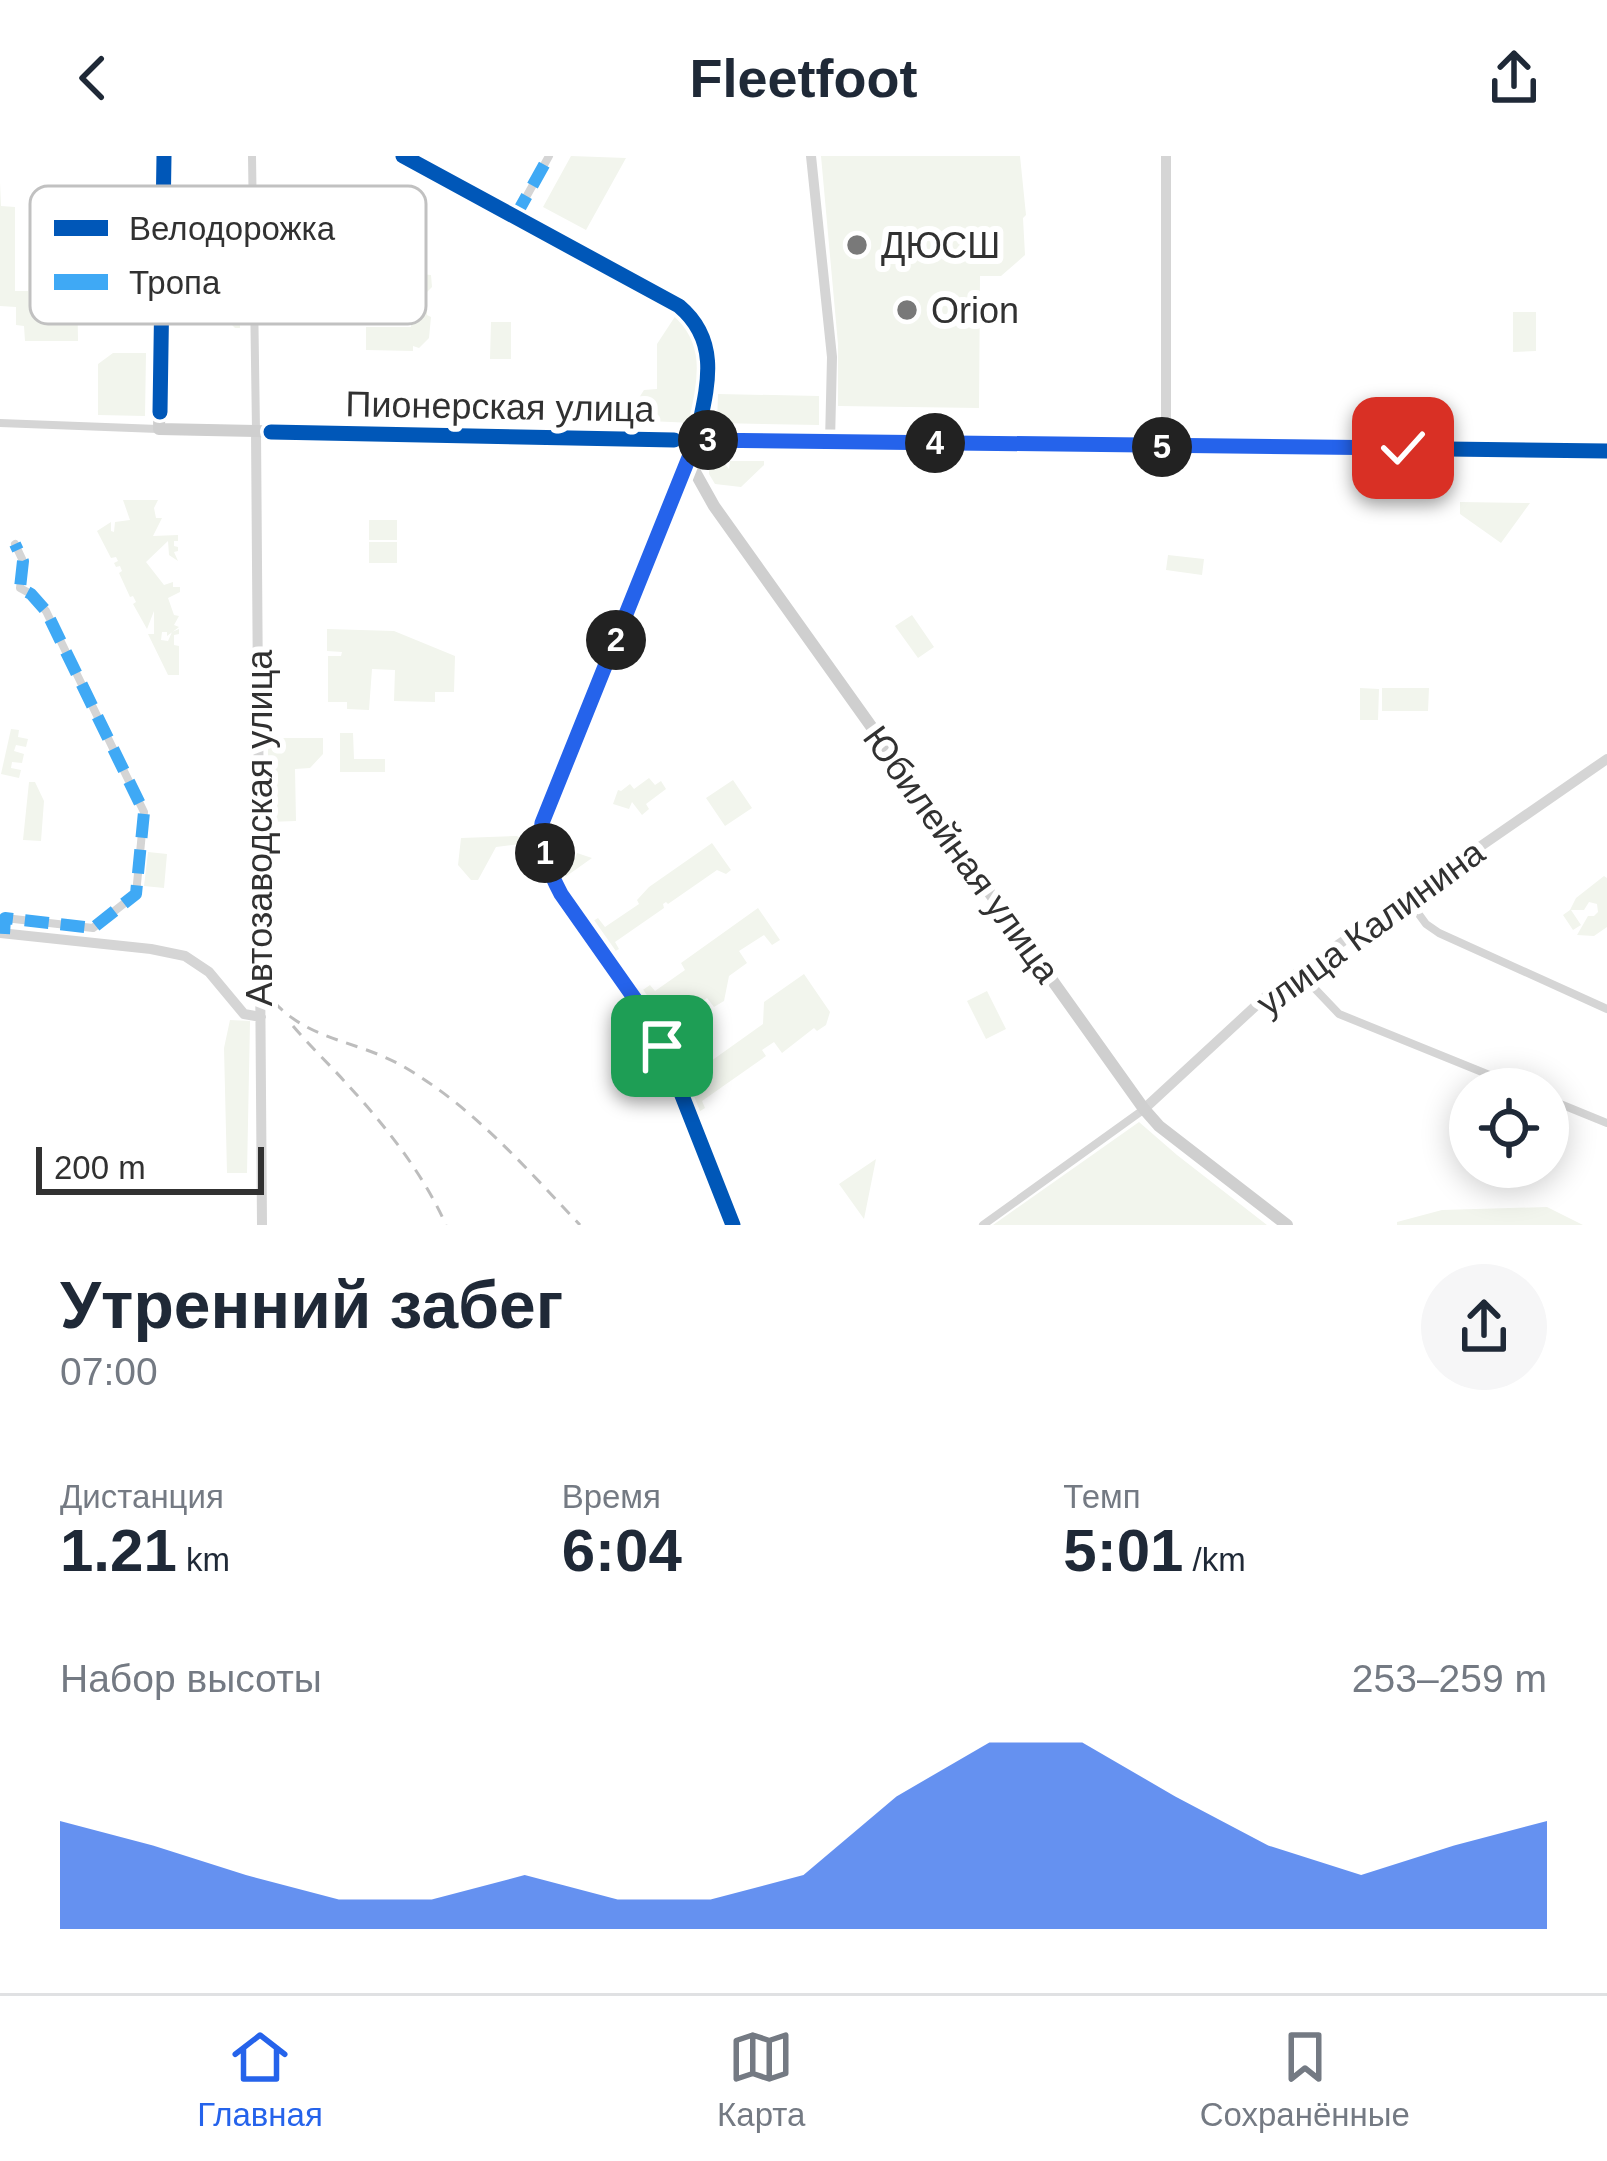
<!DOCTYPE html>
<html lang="ru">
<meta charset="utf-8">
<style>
:root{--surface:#fff;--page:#f6f6f7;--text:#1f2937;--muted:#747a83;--line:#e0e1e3;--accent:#2563eb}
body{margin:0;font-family:Helvetica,sans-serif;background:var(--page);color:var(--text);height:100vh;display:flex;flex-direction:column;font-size:45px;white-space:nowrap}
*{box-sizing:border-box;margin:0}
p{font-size:39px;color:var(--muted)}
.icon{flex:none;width:66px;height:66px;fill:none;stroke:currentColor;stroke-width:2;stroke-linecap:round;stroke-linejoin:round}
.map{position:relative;height:1069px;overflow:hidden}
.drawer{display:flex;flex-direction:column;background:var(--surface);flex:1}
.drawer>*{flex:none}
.fabs{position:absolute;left:1449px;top:912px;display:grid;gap:24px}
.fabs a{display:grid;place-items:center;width:120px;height:120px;border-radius:50%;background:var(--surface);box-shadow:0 6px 30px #0003;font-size:60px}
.scale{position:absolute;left:36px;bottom:30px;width:228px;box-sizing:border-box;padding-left:12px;border:6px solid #313131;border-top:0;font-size:33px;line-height:42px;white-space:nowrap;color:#313131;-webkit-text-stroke:9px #fff;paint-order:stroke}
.pin{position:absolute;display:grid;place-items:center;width:102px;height:102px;color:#fff;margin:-51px;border-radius:24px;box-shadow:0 6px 18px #0006}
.km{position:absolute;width:60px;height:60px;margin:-30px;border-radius:50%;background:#222;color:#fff;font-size:33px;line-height:60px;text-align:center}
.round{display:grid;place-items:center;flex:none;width:126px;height:126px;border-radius:63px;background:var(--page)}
.headline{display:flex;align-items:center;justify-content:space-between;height:204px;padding:0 60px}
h1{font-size:66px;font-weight:700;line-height:90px}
.stats{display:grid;grid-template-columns:repeat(3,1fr);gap:18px;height:204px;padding:12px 60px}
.stats div{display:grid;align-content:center}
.stats b{font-size:60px;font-weight:700}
.stats small{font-size:33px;font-weight:400}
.stats p{font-size:33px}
.chart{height:336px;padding:24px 60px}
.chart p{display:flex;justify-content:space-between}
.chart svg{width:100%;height:216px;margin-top:12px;fill:var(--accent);opacity:.7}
header{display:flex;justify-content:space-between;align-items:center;height:156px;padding:0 60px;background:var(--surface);font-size:54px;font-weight:700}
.dock{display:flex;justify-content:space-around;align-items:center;height:168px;border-top:3px solid var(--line);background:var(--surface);font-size:33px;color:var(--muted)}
.dock a{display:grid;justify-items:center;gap:6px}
.dock .selected{color:var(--accent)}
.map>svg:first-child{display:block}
.green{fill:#f2f5ed}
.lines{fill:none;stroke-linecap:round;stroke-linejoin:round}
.minor{stroke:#d5d5d5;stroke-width:8}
.tertiary{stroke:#d5d5d5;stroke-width:10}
.secondary{stroke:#cfcfcf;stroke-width:12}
.rail{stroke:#bdbdbd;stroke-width:3;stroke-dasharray:12 9;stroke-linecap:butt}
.quiet{stroke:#3fa9f5;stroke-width:12;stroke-dasharray:24 12;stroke-linecap:butt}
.cycleway-casing{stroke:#fff;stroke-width:22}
.cycleway{stroke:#0057b8;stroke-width:15}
.route-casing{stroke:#fff;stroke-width:24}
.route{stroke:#2563eb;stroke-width:15}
.poi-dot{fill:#797979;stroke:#fff;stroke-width:4.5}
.labels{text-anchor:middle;stroke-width:12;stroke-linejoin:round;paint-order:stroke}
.poi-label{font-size:36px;fill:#313131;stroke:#fff;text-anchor:start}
.street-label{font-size:36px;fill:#313131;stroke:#fff}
.key{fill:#fff;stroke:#c1c1c1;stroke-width:3}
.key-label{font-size:33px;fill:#313131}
</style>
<header><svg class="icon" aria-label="back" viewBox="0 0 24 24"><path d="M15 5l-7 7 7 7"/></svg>Fleetfoot<svg class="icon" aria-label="share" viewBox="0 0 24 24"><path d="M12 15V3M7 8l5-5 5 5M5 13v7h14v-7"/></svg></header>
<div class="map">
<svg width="1607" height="1069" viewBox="0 0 1607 1069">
<rect width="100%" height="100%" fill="#fff"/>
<path class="green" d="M571 0 626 2 586 74 543 51Z
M821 0H1020L1026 59 1023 62 1025 99 1001 120H980L979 252 838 250V188Z
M0 26 1 50 15 51V135H28L29 62H48L47 73 55 74V121L77 122 78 185H25L24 170 16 169V151L0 150Z
M412 98 423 101 420 118 431 119 432 131 427 136H421L402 122 404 108 410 107Z
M237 99H240V111L245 115 241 120 242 133 239 153 244 157 240 162V172H235L227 164 230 144 228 130 231 123 228 109Z
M401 138 416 140 414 161 423 147 427 149V159L431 161 429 182 419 192 413 190V195L366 194V171H411V163L398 161Z
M678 156C711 185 702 229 694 267L625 264 644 234 657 233V188Z
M1513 156H1536V195L1513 196Z
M491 166H511V203H490Z
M113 197H146L145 260 98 259V208Z
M718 238 819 240V269L717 267Z
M709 295H715L729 313 730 305H764V309L741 331 715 328 709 318Z
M123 344H158L154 352 156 362H162L153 380 178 379V385H174V390L178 391V395L174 396 178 405 169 399 168 385 146 406 164 429 173 426V431H180V436L168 442 174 459 179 460 174 469 179 471 167 480V476H162L161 484 168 485 172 476 179 473V478L174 479V489L179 490V519H168L148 478H154V455L147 473 133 448 136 446 133 440 130 441 119 417 122 415 120 410 116 411 114 407 118 405 116 401 111 402 97 375 111 366V375L114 376 115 366 130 364Z
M1460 346 1530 347 1501 387 1460 358Z
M369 364H397V384H369Z
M369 386H397V407H369Z
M1168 399 1204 403 1202 419 1166 414Z
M912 459 934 491 918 502 895 470Z
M327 473 394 475 455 500 454 536H435V546L394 545 395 514 372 513 369 554 347 553V546H328V500H341L342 496 327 495Z
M1360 532 1379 533 1378 564H1360Z
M1382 532H1429L1428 555H1382Z
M268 566H274L275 582H323V598L310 612 295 613 296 665 268 666Z
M11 573 19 574 18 581 28 583 26 591 16 589 14 595 24 598 22 607 12 606 11 612 21 614 19 622 1 618Z
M340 577H353L354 603H385V616H340Z
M649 622 655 629 661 625 666 633 646 648 649 653 642 659 632 646 629 653 613 648 618 634 621 635 630 628 634 633Z
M733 624 752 652 725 670 706 642Z
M29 626H35L44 645 41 685 23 684Z
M517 680 529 687 496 691 478 724H471L458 709 461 682Z
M553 682 565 693 562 703 573 707 577 697 592 702 561 724 547 685Z
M712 687 731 714 726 718 717 714 668 748 666 746 663 748 664 752 615 786 619 793 612 797 590 767 598 762 605 771 639 748 637 744 649 731Z
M148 696 167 698 164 732 144 730Z
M1604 720 1607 722V771L1594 780 1577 779 1588 760H1594L1598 756 1597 748 1589 746 1584 754H1571L1581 769 1573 774 1563 759 1570 754 1576 742Z
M758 752 780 784 772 789 764 779 739 795 747 807 729 820 724 845 714 851 707 842 667 870 673 880 667 884 637 838 650 829 655 835 685 814 681 807Z
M804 818 830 856 826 869 817 875 814 872 782 897 774 886 762 894 766 900 702 945 705 952 697 957 683 925 763 868 764 846Z
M987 835 1006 873 986 883 967 845Z
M230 864 250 865 247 1017H227L224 892Z
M1139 966 1177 999 1267 1069H993Z
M876 1003 864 1063 839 1028Z
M1547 1051 1583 1069H1397V1066L1442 1054Z"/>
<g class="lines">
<path class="minor" d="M252 0 256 274
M403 0 679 150C723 187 706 235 696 284L542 667C538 691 550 717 561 738L659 881 733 1069
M515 61 549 0
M0 267 158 273
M1407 742 1426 768 1439 777 1607 853
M4 778 5 762 93 772 136 738 144 656 46 455 31 438 20 432 23 405 15 388
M1299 816 1339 858 1524 933
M1548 943 1607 967
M983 1069 1143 954"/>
<path class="tertiary" d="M811 0 832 201 830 286
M256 275 262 1069
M696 284 1607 295
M1166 291V0
M0 777 151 793 185 800 209 816 244 858 261 861
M1144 953 1274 833 1607 603"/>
<path class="secondary" d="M164 0 159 273 696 284 695 316 714 350 1144 953 1159 970 1287 1069"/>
<path class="rail" d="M274 846C311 886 359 884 406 912 475 953 526 1012 580 1069
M293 870C310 890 329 908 346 927 384 968 423 1017 446 1069"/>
<path class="quiet" d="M515 61 549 0
M4 778 5 762 93 772 136 738 144 656 46 455 31 438 20 432 23 405 15 388"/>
<g class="cycleway-casing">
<path id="cycleway" d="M403 0 679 150C723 187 706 235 696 284L542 667C538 691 550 717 561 738L659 881 733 1069
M160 256 164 0
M271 276 674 284
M709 284 1607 295"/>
</g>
<use href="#cycleway" class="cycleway"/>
</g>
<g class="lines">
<g class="route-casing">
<path id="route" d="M662 890 649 863 561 738C550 717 538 691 542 667L696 284 1403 292"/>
</g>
<use href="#route" class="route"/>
</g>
<g class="poi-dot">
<circle cx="857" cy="89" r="12"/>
<circle cx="907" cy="154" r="12"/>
</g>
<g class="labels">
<g class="poi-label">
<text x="881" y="102">ДЮСШ</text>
<text x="931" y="167">Orion</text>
</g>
<g class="street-label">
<text transform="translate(500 250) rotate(1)" y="13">Пионерская улица</text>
<text transform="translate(259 672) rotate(-90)" y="13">Автозаводская улица</text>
<text transform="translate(962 698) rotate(54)" y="13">Юбилейная улица</text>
<text transform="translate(1370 771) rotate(-36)" y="13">улица Калинина</text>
</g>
</g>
<rect x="30" y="30" width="396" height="138" rx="18" class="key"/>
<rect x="54" y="64" width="54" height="16" fill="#0057b8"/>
<rect x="54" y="118" width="54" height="16" fill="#3fa9f5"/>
<g class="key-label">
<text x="129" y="84">Велодорожка</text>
<text x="129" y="138">Тропа</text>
</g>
</svg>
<div class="fabs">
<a><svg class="icon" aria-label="locate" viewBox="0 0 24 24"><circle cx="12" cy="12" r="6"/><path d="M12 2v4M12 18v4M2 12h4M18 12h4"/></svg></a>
</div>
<div class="scale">200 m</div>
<div class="pin" style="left:662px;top:890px;background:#1e9e55"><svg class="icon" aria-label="arrive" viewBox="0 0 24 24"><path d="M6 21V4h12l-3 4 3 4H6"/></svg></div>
<div class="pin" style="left:1403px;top:292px;background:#d93025"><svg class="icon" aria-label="check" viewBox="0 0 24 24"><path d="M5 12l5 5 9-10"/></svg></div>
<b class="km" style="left:545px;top:697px">1</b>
<b class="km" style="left:616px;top:484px">2</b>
<b class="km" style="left:708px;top:284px">3</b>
<b class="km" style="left:935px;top:287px">4</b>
<b class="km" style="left:1162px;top:291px">5</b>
</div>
<section class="drawer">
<div class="headline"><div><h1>Утренний забег</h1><p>07:00</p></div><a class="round"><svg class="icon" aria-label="share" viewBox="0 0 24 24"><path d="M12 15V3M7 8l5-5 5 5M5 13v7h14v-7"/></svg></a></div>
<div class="stats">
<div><p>Дистанция</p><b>1.21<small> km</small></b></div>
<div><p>Время</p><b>6:04</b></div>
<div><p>Темп</p><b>5:01<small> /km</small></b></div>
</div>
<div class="chart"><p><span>Набор высоты</span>253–259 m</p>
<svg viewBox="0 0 160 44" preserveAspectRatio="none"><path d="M0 44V22L10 27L20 33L30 38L40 38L50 33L60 38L70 38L80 33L90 17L100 6L110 6L120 17L130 27L140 33L150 27L160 22V44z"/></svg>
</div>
</section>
<nav class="dock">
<a class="selected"><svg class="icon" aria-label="home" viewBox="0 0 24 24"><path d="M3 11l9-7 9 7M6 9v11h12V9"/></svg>Главная</a>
<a><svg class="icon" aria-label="map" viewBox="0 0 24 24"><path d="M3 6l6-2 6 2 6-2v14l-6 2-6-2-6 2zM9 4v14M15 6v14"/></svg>Карта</a>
<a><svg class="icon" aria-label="saved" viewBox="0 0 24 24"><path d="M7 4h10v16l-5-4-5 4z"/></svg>Сохранённые</a>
</nav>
